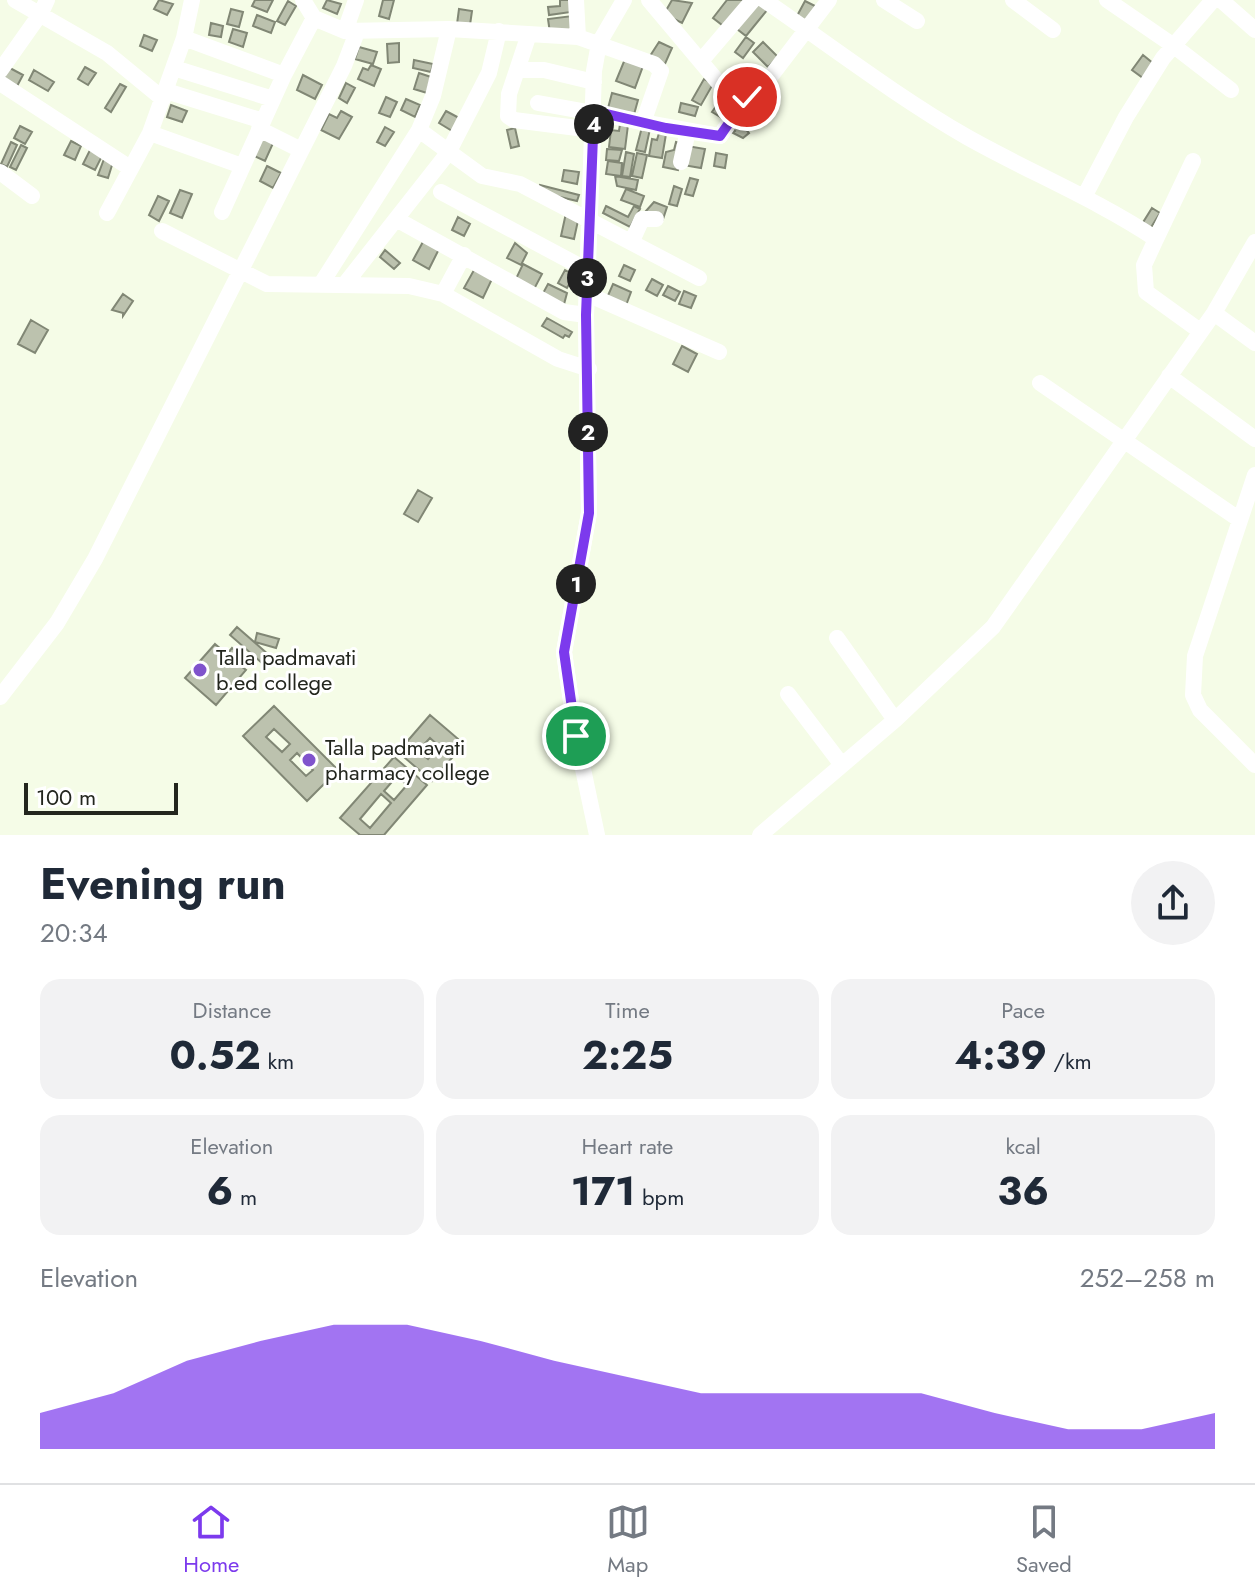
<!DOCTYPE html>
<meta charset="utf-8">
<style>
:root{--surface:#fff;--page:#f2f2f3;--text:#1f2937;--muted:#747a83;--line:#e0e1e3;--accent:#7c3aed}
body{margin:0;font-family:Jost,sans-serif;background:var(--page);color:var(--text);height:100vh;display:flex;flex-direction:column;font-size:30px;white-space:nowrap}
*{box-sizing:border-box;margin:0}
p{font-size:26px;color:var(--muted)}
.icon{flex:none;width:44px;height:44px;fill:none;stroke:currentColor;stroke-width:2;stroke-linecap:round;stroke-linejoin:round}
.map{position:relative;height:835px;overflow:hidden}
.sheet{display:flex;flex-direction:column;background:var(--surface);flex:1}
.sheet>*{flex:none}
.scale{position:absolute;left:24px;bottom:20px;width:154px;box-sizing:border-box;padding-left:8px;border:4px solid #23261e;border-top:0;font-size:22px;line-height:28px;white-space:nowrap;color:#23261e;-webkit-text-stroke:6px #fff;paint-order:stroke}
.pin{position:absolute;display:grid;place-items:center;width:68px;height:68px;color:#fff;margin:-34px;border:4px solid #fff;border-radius:50%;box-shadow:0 2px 8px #0007}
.km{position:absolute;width:40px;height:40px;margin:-20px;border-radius:50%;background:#222;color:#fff;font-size:22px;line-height:40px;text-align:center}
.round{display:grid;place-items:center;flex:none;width:84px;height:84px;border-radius:42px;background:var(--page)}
.summary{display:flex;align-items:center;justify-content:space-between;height:136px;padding:0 40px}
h1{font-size:44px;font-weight:700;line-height:60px}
.figures{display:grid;grid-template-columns:repeat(3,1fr);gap:12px;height:136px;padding:8px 40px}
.figures div{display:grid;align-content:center;border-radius:20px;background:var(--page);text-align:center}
.figures b{font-size:40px;font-weight:700}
.figures small{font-size:22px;font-weight:400}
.figures p{font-size:22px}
.chart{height:224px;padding:16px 40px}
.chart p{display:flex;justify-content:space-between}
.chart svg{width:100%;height:144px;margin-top:8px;fill:var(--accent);opacity:.7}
.menu{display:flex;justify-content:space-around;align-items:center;height:112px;border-top:2px solid var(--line);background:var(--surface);font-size:22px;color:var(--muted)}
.menu a{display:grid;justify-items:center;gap:4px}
.menu .current{color:var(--accent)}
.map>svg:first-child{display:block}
.building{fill:#bcc2ae;stroke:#818775;stroke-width:2;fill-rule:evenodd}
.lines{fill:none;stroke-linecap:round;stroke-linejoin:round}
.minor{stroke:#fff;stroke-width:16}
.route-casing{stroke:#fff;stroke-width:16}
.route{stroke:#7c3aed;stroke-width:10}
.poi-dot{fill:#8053cc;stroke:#fff;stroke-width:3}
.labels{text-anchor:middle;stroke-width:6;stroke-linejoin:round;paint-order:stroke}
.poi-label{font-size:22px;fill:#23261e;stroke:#fff;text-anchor:start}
</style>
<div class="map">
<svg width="1255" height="835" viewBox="0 0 1255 835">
<rect width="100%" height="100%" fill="#f5fce7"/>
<path class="building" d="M159 0 173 4 167 15 154 9Z
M255 0H273L267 12 252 6Z
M327 0 341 4 337 14 323 8Z
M383 0H394L389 19 379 16Z
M560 0H570L571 12 549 15 548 7 560 6Z
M672 0 692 3 682 23 664 14Z
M727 0H749L726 28 713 18Z
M288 1 296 6 285 25 277 21Z
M758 1 768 9 746 36 737 29Z
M805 1 817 7 808 23 797 16Z
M231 9 243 12 239 27 227 24Z
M459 9 472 11 470 25 457 24Z
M257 15 275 22 271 33 253 26Z
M572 16 573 31 550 33 548 19Z
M211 23 223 26 221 37 209 35Z
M233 29 247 33 243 47 229 42Z
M144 35 157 40 152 51 140 46Z
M746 37 754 43 743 58 735 52Z
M659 42 672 48 664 66 650 56Z
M763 42 778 57 768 67 753 52Z
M399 43V62L388 63 387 44Z
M359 47 377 52 373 64 355 59Z
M1143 55 1154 64 1143 78 1132 70Z
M625 59 643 66 635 88 616 81Z
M414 60 433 64 431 72 413 68Z
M371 65 381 69 374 86 358 79 363 68 368 70Z
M8 67 23 75 16 88 2 80Z
M85 67 96 73 88 85 78 79Z
M34 70 54 82 48 91 29 80Z
M419 73 431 77 427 93 414 89Z
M746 74 753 83 734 98 729 92 743 82 741 78Z
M303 75 322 85 315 99 297 90Z
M704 79 713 84 701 105 692 100Z
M346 83 355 88 347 103 339 98Z
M120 84 126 87 111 112 105 108Z
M612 93 638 100 633 118 607 112Z
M386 97 397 102 390 117 379 113Z
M406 99 420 105 415 117 401 110Z
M719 102 729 108 722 118 712 112Z
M681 103 698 107 695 116 679 112Z
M171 105 187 111 182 122 167 117Z
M341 111 352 117 339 139 321 130 329 114 337 118Z
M446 111 461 119 454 132 439 123Z
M739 121 749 133 743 138 733 133 735 131 732 128Z
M620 124 628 125 625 149 609 147 611 130 619 131Z
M20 126 32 132 25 144 14 138Z
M385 127 394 132 385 146 377 142Z
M642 127 650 129 645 152 636 150Z
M515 128 519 146 511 148 507 130Z
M659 133 666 134 662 158 649 156 652 139 657 140Z
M262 135 274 141 265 161 252 155Z
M71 141 81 146 75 160 64 155Z
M11 142 17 145 7 167 1 164Z
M676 142 683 144 678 170 663 167 666 152 674 150Z
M21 145 27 148 16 170 10 167Z
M687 146 705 149 701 168 683 165Z
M607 149 622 150 619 161 606 160Z
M90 150 102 156 95 170 83 164Z
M626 152 634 154 630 177 622 176Z
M637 153 647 155 642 178 632 176Z
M716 153 727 155 725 168 714 166Z
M104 159 113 162 108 178 98 175Z
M608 161 622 163 621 176 606 174Z
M267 166 281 173 273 188 260 181Z
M564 170 579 172 577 184 562 181Z
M615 176 638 180 636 190 617 186Z
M690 178 698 180 693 196 685 194Z
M540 185 579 195 577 201 539 192Z
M674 186 682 189 677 206 669 204Z
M626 189 644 196 640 207 621 200Z
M180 190 192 194 182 218 170 213Z
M158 196 169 201 159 221 149 215Z
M654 202 667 207 663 219 646 211Z
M606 206 628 217 634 206 640 209 630 227 603 213Z
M1152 208 1160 213 1150 229 1142 224Z
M566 213 579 216 574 239 561 236Z
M458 217 470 224 464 236 452 230Z
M424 240 439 249 429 269 413 260Z
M515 243 527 253 521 265 507 258Z
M385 250 400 263 394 269 380 257Z
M523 264 542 274 532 293 514 283Z
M624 265 635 270 630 281 619 276Z
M474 270 492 279 483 298 464 288Z
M565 270 574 275 567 288 558 283Z
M652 279 663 285 657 296 646 290Z
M548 284 567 293 563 308 541 297Z
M613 284 631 292 625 308 606 300Z
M668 286 680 292 675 301 663 295Z
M684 291 696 296 691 308 679 304Z
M123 294 133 301 123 316V313L112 310Z
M547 318 572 332 569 337 565 335 563 338 542 326Z
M31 320 48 330 35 353 18 344Z
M682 346 697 354 688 372 673 364Z
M418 490 432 498 418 522 404 514Z
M237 627 269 655 262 663 230 635Z
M257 633 279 639 276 648 255 642Z
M215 644 227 654 232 648 241 656 236 662 246 670 216 705 185 678Z
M274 706 338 770 307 801 243 736ZM274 729 290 744 282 752 266 737ZM297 753 313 770 306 776 290 760Z
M430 715 464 744 432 781 398 752ZM430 738 439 746 428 759 418 751Z
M394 757 427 785 384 835H360L340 818ZM397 776 407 785 394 800 384 791ZM381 794 391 803 370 828 360 819Z"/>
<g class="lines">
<path class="minor" d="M15 0 107 53 163 99
M303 0 314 18 345 31 449 29 578 37 654 64 661 71 643 123
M576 0 578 37
M649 0 739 107
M764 0C831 46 896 96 967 137 1029 172 1096 199 1156 239L1144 265 1146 292 1200 331
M884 0 917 21
M1013 0 1053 30
M1107 0 1174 46 1231 90
M1221 0 1255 30
M345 31 356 0
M529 34 509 94 508 116 514 120 593 130
M184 38 284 75
M701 61 753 0
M174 68 273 99
M518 70H544L594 82
M0 71 41 13 47 0
M0 83 130 168
M166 91 263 121
M538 103 720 136 747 97 771 76 829 0
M259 129 301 150
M419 130 482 176 520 184 699 278
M150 133 242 166
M681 162 688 131
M0 172 32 196
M441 192 587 270
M1084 197 1126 117 1163 58 1213 0
M222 212 284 75 314 18
M107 213 150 133 184 38 192 0
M396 219 564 312 586 315
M162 231 267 284 409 286 443 294
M1156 239 1193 161
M632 241 642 219H656
M464 255 443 294 558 359 589 369
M321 284 419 130 433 96 449 29
M345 284 448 153 489 73 499 31
M587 294 719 352
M1214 313 1255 343
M1169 376 1255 439
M1040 383 1240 520
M1255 475 1195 656 1193 695 1200 710 1255 765
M837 638 895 720
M788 694 842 765
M0 697 57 623 95 559 344 66 357 32
M597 835 576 736 564 652 589 513 586 315 594 71 599 43 624 0
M760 835 895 720 993 627 1214 313 1255 242"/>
</g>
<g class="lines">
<g class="route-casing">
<path id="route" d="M576 736 564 652 589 513 586 315 594 111 666 128 720 136 747 97"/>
</g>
<use href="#route" class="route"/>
</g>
<g class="poi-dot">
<circle cx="200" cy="670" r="8"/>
<circle cx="309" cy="760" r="8"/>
</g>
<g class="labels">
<g class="poi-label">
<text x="216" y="665">Talla padmavati<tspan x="216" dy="25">b.ed college</tspan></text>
<text x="325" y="755">Talla padmavati<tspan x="325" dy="25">pharmacy college</tspan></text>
</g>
</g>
</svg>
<div class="scale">100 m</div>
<div class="pin" style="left:576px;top:736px;background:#1e9e55"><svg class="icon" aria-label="arrive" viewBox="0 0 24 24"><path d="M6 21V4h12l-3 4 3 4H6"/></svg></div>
<div class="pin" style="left:747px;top:97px;background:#d93025"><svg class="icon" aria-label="check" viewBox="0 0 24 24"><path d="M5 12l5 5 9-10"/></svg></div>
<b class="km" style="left:576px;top:584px">1</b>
<b class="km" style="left:588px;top:432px">2</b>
<b class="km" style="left:587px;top:278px">3</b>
<b class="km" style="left:594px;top:124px">4</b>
</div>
<section class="sheet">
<div class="summary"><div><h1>Evening run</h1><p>20:34</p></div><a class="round"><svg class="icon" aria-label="share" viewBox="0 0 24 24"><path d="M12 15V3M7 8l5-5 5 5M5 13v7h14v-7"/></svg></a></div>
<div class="figures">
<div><p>Distance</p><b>0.52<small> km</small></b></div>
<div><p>Time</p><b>2:25</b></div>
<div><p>Pace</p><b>4:39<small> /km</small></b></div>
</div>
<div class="figures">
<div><p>Elevation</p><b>6<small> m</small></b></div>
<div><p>Heart rate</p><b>171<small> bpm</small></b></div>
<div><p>kcal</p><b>36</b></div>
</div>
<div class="chart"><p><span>Elevation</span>252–258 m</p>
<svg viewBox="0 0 160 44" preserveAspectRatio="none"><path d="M0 44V33L10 27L20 17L30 11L40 6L50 6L60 11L70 17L80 22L90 27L100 27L110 27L120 27L130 33L140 38L150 38L160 33V44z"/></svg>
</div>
</section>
<nav class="menu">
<a class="current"><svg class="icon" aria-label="home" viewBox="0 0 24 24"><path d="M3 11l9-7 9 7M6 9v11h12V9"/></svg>Home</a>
<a><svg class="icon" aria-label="map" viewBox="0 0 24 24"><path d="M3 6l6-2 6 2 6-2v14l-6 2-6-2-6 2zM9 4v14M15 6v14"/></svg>Map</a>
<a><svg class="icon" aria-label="saved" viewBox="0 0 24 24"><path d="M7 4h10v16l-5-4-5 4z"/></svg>Saved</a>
</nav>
